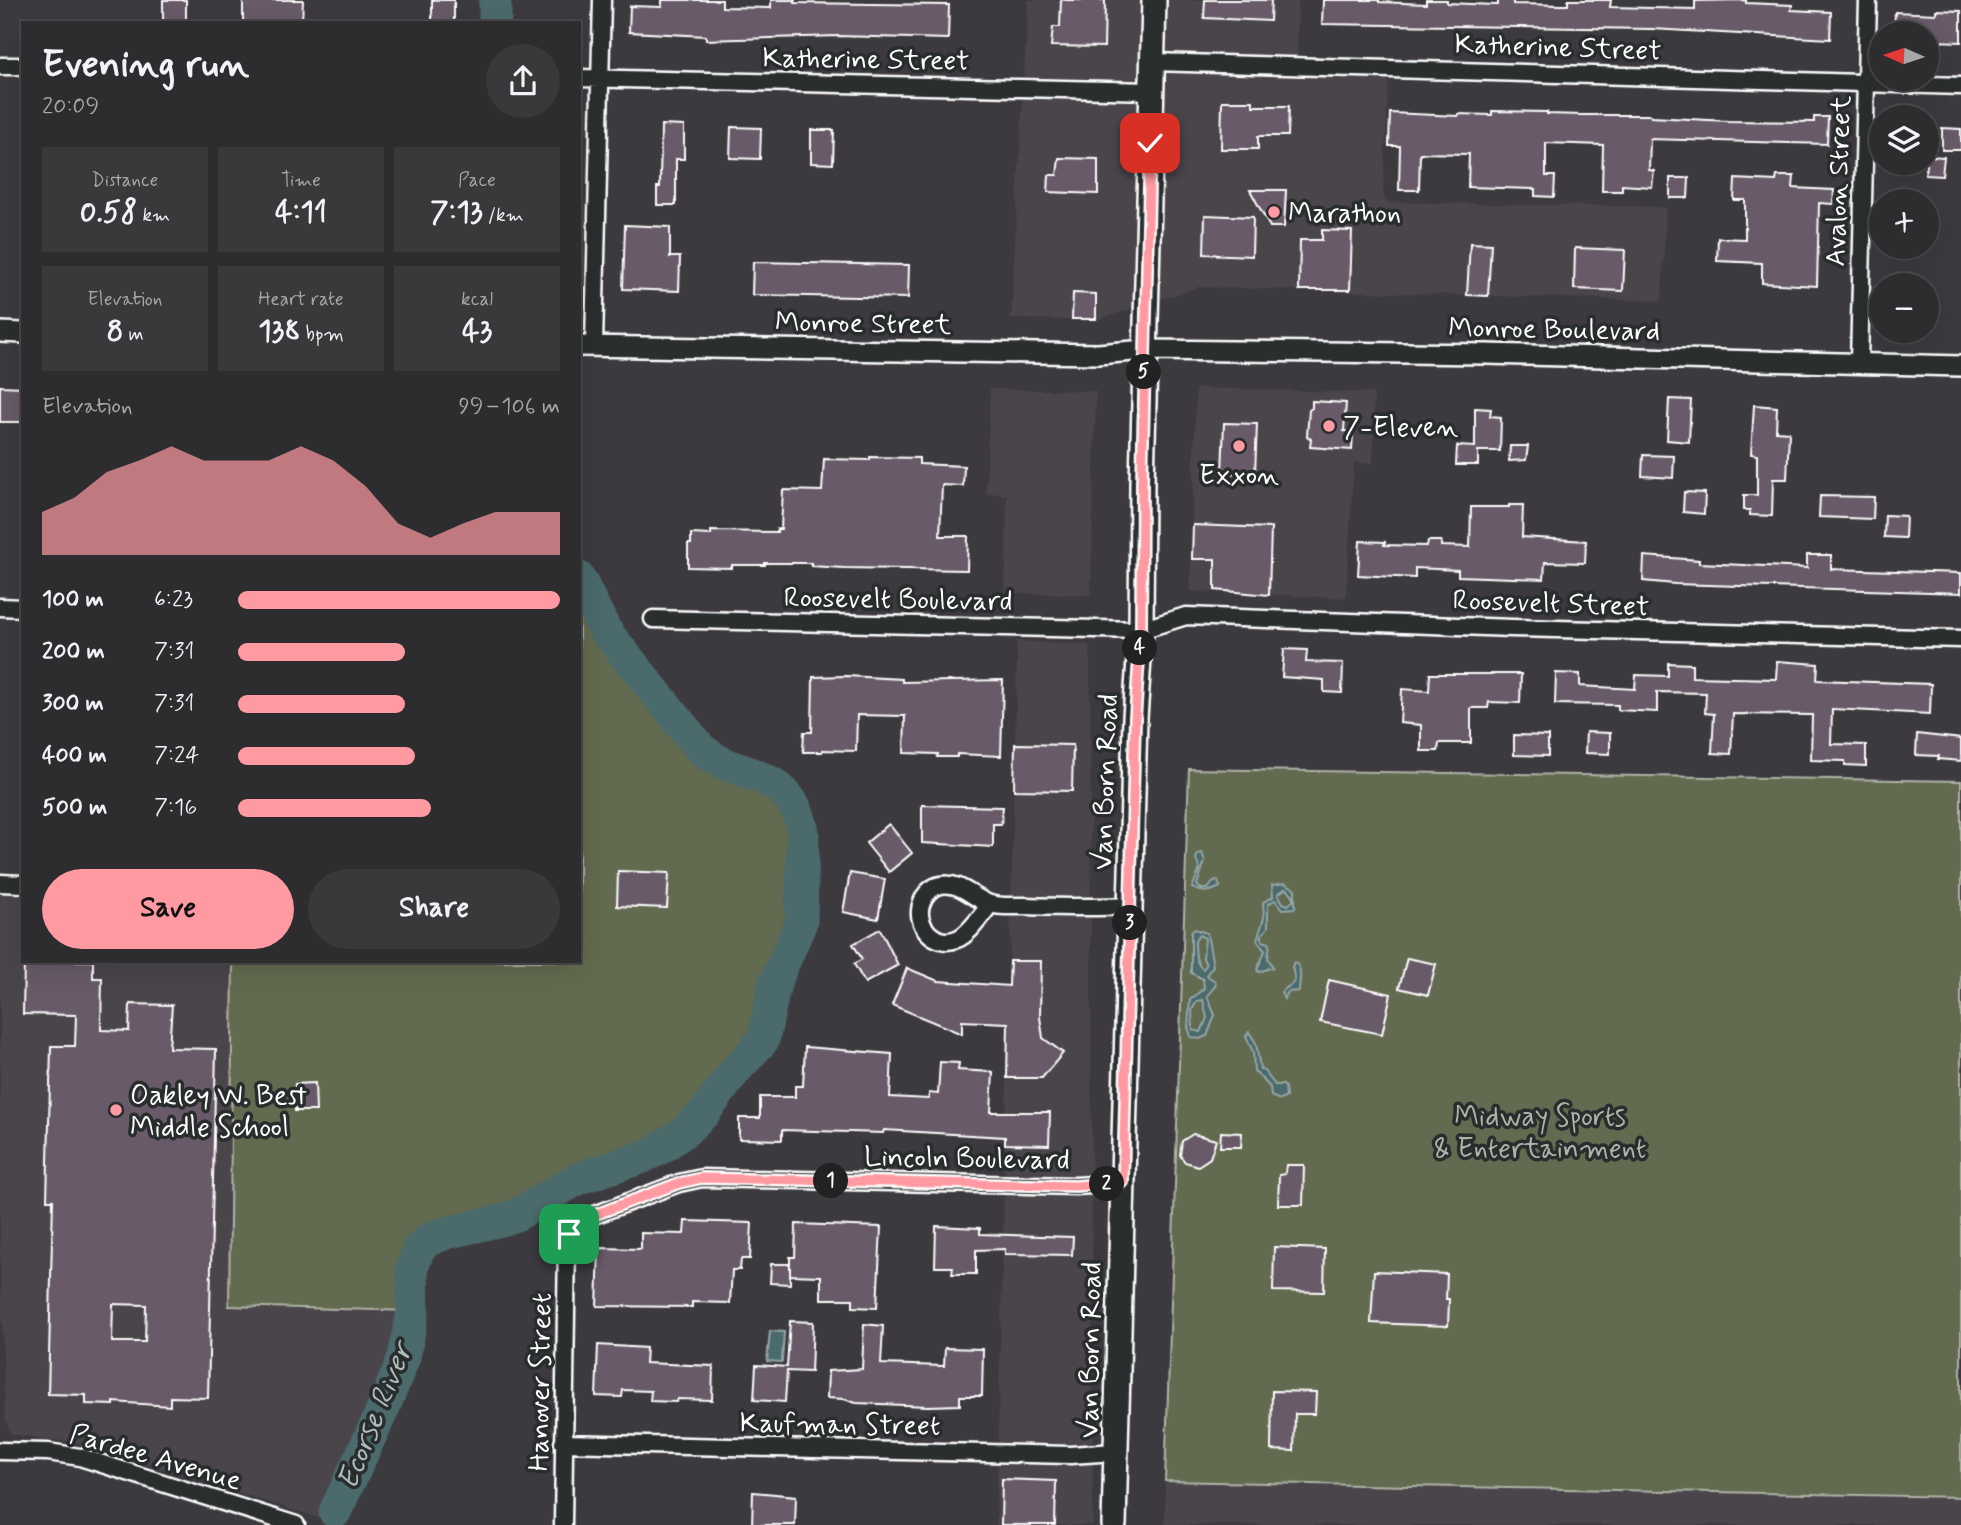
<!DOCTYPE html>
<meta charset="utf-8">
<style>
:root{--surface:#2d2c2f;--page:#39383b;--text:#f1f3f6;--muted:#a7a7aa;--line:#48484b;--accent:#ff9aa2}
body{margin:0;font-family:Mynerve,sans-serif;background:var(--page);color:var(--text);height:100vh;display:flex;flex-direction:column;font-size:26px;white-space:nowrap}
*{box-sizing:border-box;margin:0}
p{font-size:23px;color:var(--muted)}
.icon{flex:none;width:38px;height:38px;fill:none;stroke:currentColor;stroke-width:2;stroke-linecap:round;stroke-linejoin:round}
.map{position:relative;flex:1;overflow:hidden}
.panel{position:absolute;left:21px;top:21px;width:560px;height:942px;display:flex;flex-direction:column;background:var(--surface);border-radius:0px;box-shadow:0 7px 28px #0002,0 0 0 2px var(--line)}
.panel>*{flex:none}
.needle{width:46px;rotate:273deg}
.buttons{position:absolute;left:1869px;top:21px;display:grid;gap:14px}
.buttons a{display:grid;place-items:center;width:70px;height:70px;border-radius:50%;background:var(--surface);box-shadow:0 7px 28px #0002,0 0 0 2px var(--line);font-size:35px}
.pin{position:absolute;display:grid;place-items:center;width:60px;height:60px;color:#fff;margin:-30px;border-radius:14px;box-shadow:0 4px 10px #0006}
.km{position:absolute;width:35px;height:35px;margin:-18px;border-radius:50%;background:#222;color:#fff;font-size:19px;line-height:35px;text-align:center}
.round{display:grid;place-items:center;flex:none;width:74px;height:74px;border-radius:37px;background:var(--page)}
.overview{display:flex;align-items:center;justify-content:space-between;height:119px;padding:0 21px}
h1{font-size:38px;font-weight:700;line-height:52px}
.figures{display:grid;grid-template-columns:repeat(3,1fr);gap:10px;height:119px;padding:7px 21px}
.figures div{display:grid;align-content:center;border-radius:0px;background:var(--page);text-align:center}
.figures b{font-size:30px;font-weight:700}
.figures small{font-size:19px;font-weight:400}
.figures p{font-size:19px}
.chart{height:196px;padding:14px 21px}
.chart p{display:flex;justify-content:space-between}
.chart svg{width:100%;height:126px;margin-top:7px;fill:var(--accent);opacity:.7}
.button{display:flex;gap:14px;margin-top:auto;padding:14px 21px}
.button a{flex:1;height:80px;border-radius:42px;background:var(--accent);color:#111;font-size:28px;font-weight:700;line-height:80px;text-align:center}
.button a+a{background:var(--page);color:var(--text)}
ul{padding:0 21px;list-style:none;font-size:23px}
li{display:grid;grid-template-columns:112px 84px 1fr;align-items:center;height:52px}
li i{height:18px;border-radius:9px;background:var(--accent)}
.map>svg:first-child{display:block}
.built{fill:#49444b}
.green{fill:#626a50;stroke:#b0b4a8;stroke-width:2}
.water{fill:#4c6a6c;stroke:#94a6a7;stroke-width:2;fill-rule:evenodd}
.lines{fill:none;stroke-linecap:round;stroke-linejoin:round}
.river{stroke:#4c6a6c;stroke-width:33}
.building{fill:#675a67;stroke:#fff;stroke-width:2;fill-rule:evenodd}
.minor-casing{stroke:#fff;stroke-width:21}
.tertiary-casing{stroke:#fff;stroke-width:24}
.secondary-casing{stroke:#fff;stroke-width:28}
.minor{stroke:#2a2d2e;stroke-width:16}
.tertiary{stroke:#2a2d2e;stroke-width:19}
.secondary{stroke:#2a2d2e;stroke-width:23}
.route-casing{stroke:#fff;stroke-width:14}
.route{stroke:#ff9aa2;stroke-width:9}
.poi-dot{fill:#ff9aa2;stroke:#2a2d2e;stroke-width:2.5}
.labels{text-anchor:middle;stroke-width:7;stroke-linejoin:round;paint-order:stroke}
.street-label{font-size:28px;fill:#fff;stroke:#2a2d2e}
.poi-label{font-size:28px;fill:#fff;stroke:#2a2d2e;text-anchor:start}
.park-label{font-size:28px;fill:#b0b4a8;stroke:#2a2d2e}
.water-label{font-size:30px;font-style:italic;fill:#aebcbd;stroke:#2a2d2e}
</style>
<div class="map">
<svg width="1961" height="1525" viewBox="0 0 1961 1525">
<rect width="100%" height="100%" fill="#3c3a3f"/>
<filter id="ink" filterUnits="userSpaceOnUse"><feTurbulence type="fractalNoise" baseFrequency=".0143" numOctaves="2"/><feDisplacementMap in="SourceGraphic" scale="14" xChannelSelector="R" yChannelSelector="G"/><feConvolveMatrix kernelMatrix="1 2 1 2 8 2 1 2 1" color-interpolation-filters="sRGB"/></filter>
<g filter="url(#ink)">
<path class="built" d="M1028 0H1298L1297 65 1389 67 1383 193 1386 202 1666 207 1662 301 1199 287 1097 320 1011 319Z
M1196 388 1374 393 1373 463H1354L1346 598 1190 591Z
M990 389 1096 391 1091 595 1005 593 1007 495 986 493Z
M1016 641 1088 645 1090 648 1093 1525H996L1017 659Z
M0 893H23V961H233L229 1306 413 1311 409 1340 393 1386 325 1520 84 1444 11 1434 5 1419 0 1259Z
M1165 1481 1961 1497V1525H1165Z"/>
<path class="green" d="M579 578 605 630 701 749C738 781 791 766 803 832L801 922 782 962 767 1011 763 1040 755 1050 735 1071 704 1113 685 1131 661 1148 643 1157 579 1178 518 1214 502 1220 446 1233 428 1240 419 1248 412 1268 413 1311 229 1306 233 961H579Z
M1189 769 1961 781V1497L1165 1481Z"/>
<path class="water" d="M1202 853 1205 861 1197 885 1201 889H1208L1214 881H1218L1220 887C1208 893 1204 893 1192 888L1200 869 1196 859 1198 854Z
M1285 883 1295 889V908L1282 909 1275 900 1268 904V927L1262 935V941L1270 943 1268 958 1273 967 1259 972 1257 970 1265 951 1257 940 1264 918 1263 902 1273 897 1272 885ZM1286 888 1293 895V901L1288 905 1283 903 1278 894Z
M1194 929 1207 933 1213 966 1206 975 1215 981 1216 985 1207 996 1215 1015 1207 1036 1199 1039 1191 1037 1188 1027 1190 1000 1204 988 1203 979 1191 973V932ZM1199 935 1205 938 1203 958 1206 965 1203 969C1195 964 1195 951 1195 941ZM1203 1000 1207 1018 1201 1032 1193 1030 1192 1010 1197 1001Z
M1294 962C1304 968 1299 981 1299 991L1288 992 1284 999 1281 992C1294 981 1297 986 1292 967Z
M1249 1032 1256 1043 1260 1069 1264 1071 1275 1085H1283L1285 1087 1286 1097 1280 1100 1271 1096 1270 1087 1254 1071 1253 1052 1246 1036Z
M770 1331 784 1332 782 1362 767 1361Z"/>
<g class="lines">
<path class="river" d="M495 0V23
M335 1512 383 1409 404 1357 413 1311 412 1268 419 1248 428 1240 446 1233 502 1220 518 1214 579 1178 643 1157 661 1148 685 1131 704 1113 735 1071 763 1040 775 983 801 922 803 832C791 766 738 781 701 749L605 630 579 578"/>
</g>
<path class="building" d="M163 0H186V22L163 21Z
M243 0H303L302 23H243Z
M432 0H454V23H432Z
M662 0H722V7L771 8V0H795V3L949 5 948 39 838 36 706 40V36L629 32 630 6 662 7Z
M1061 0H1105L1104 47 1051 46 1053 27H1060Z
M1205 0H1271L1270 21 1204 18Z
M1323 0H1379V2L1426 4V0H1447V3L1495 5H1498V0H1513V4L1561 5H1568V0H1611L1610 7 1695 9V1L1746 0V3L1792 5 1791 10 1831 12 1830 39 1652 29 1322 24Z
M1936 10 1961 11V42L1935 41V33H1894L1895 12 1936 14Z
M1222 101H1253V106H1289L1288 136H1258V149H1221Z
M1492 111 1547 112V114L1582 115H1651V117L1728 121 1814 122V117H1828L1827 144 1650 139 1649 170 1654 171 1652 187 1622 185V191H1602L1603 145 1546 143V176H1555L1554 197 1535 196V189L1468 187 1469 154 1420 153 1419 190H1399L1400 146H1389L1390 113 1458 116V114L1492 115Z
M661 125 684 126V159H676V205H657V187H660Z
M731 127 761 128 760 159 730 158Z
M1942 128 1961 129V150H1942Z
M811 130H834L833 164 811 163Z
M1927 156 1944 157 1942 176 1925 175Z
M1059 158 1098 159V194L1048 192 1049 175H1057Z
M1777 176H1794L1793 188 1834 190 1833 204 1819 203 1817 286 1762 283V263L1717 261 1718 238 1745 239V200H1734L1735 179 1776 181Z
M1670 178H1689L1688 198H1670Z
M1250 190H1286L1284 227H1270Z
M1205 215 1253 217 1252 256 1204 254Z
M625 225 670 227V257H680L679 291 623 289Z
M1322 230 1352 231 1350 290H1299L1300 240H1322Z
M1470 243 1491 244 1488 296 1467 295Z
M1575 248 1625 250 1623 291 1574 289Z
M753 262 909 265 908 298 752 295Z
M1073 293 1096 294V319H1072Z
M0 386 23 387V422H0Z
M1669 399 1691 400 1689 442 1667 440Z
M1312 401 1346 403 1344 431 1353 432 1352 450 1310 447 1311 439 1307 436 1309 410 1312 408Z
M1754 405 1777 407 1776 431 1789 432 1787 479H1773L1772 516 1750 515V510H1744V495H1757V455L1751 454Z
M1475 408 1491 409 1490 416 1501 417 1500 451H1478V465H1456L1457 446 1475 447Z
M1224 423 1257 424 1255 474 1222 473Z
M1510 446H1528L1526 460 1509 461Z
M1643 455 1674 456 1673 478 1642 476Z
M870 457 919 458V464L964 466 963 486 942 485 940 536H968L967 570 844 568 811 566V563H765V565H732V568L688 567V544H691V534L711 535V531L777 532V529H781L783 490 822 491 824 459 870 460Z
M1684 492 1705 493 1704 514 1683 512Z
M1820 496 1874 497 1873 519 1819 517Z
M1509 505H1523L1522 537 1586 541 1585 563 1545 562 1544 579 1458 576V570L1415 568V578L1358 575 1360 541 1385 542 1384 545 1427 546 1428 541H1441V546L1470 547 1471 507H1509Z
M1885 515 1906 516 1905 538 1884 537Z
M1193 525 1271 528 1269 595 1215 590V559H1192Z
M1807 555H1831V569L1961 573V593L1675 584 1643 581 1644 556 1699 560V563L1807 568Z
M1284 649 1307 650 1306 662 1343 663 1342 693 1324 692V680L1282 677Z
M1777 661 1818 664 1817 680 1931 684 1930 714 1832 709 1831 744 1866 745V766L1845 765V761L1811 760 1812 715 1733 714 1731 754 1712 753 1714 714 1705 713 1706 693 1657 692V712L1618 710V705L1555 704 1556 673 1580 674V686L1635 689 1636 675 1668 676V663L1692 664V677L1776 679Z
M1430 674H1521L1520 703 1489 702 1488 708H1471V743H1439L1438 751H1421V725L1400 723 1402 689 1429 691Z
M846 676 902 679V682L1003 680 1001 756 957 754V757H937L938 754 904 753 905 716 857 715 856 751 822 750V752H803L804 732H812L813 677Z
M1586 732 1610 733V754L1585 753Z
M1917 734 1961 739V761L1938 759 1939 756 1916 755Z
M1514 735 1548 736V756L1514 755Z
M1015 744 1073 745 1072 791 1014 790Z
M922 805 1003 807 1001 824H993V847L922 843Z
M889 824 912 853 889 872 866 843Z
M618 871 669 873 667 908 617 906Z
M850 873 885 879 878 919 843 912Z
M880 929 898 965 865 983 854 964 862 959 853 944Z
M1407 958 1436 964 1428 995 1399 988Z
M24 961H93V978H102L101 1030 129 1031 130 1004 172 1005 169 1048 216 1049 208 1398 170 1397V1406L114 1402V1405L86 1404V1395L48 1394 53 1200H47L51 1046H75L76 1015 23 1014ZM113 1304 146 1305 145 1342H112Z
M1010 961H1041L1040 1017 1043 1038 1063 1053 1042 1078H1007L1008 1023 962 1021V1034L892 1005 907 968 938 981 1009 986Z
M1329 980 1391 994 1382 1034 1320 1022Z
M805 1047 892 1054 890 1097 929 1099V1093L938 1094 940 1062 959 1063 958 1070 993 1072 991 1112H1050L1049 1145 1005 1144V1137L884 1130 883 1133 782 1130V1140L739 1139V1118H760V1097H795V1086H803Z
M315 1083 316 1111H295V1084Z
M1221 1132 1242 1133 1241 1147H1220Z
M1193 1134 1216 1140 1210 1158 1198 1166 1185 1162 1180 1155 1182 1141Z
M1286 1165H1304L1303 1205H1278L1279 1175 1285 1174Z
M685 1221 752 1223 750 1259H741L740 1270H732L730 1303 692 1302V1307L597 1306 599 1248 641 1249V1233L684 1234Z
M796 1224 881 1227 877 1308 853 1307V1299H821V1276L790 1275V1257H795Z
M936 1226 980 1228V1234L1073 1237 1072 1255 1005 1254V1249L976 1250V1274H952L953 1267H935Z
M1274 1247 1325 1249 1324 1292 1273 1291Z
M771 1264H790V1284L770 1283Z
M1374 1271 1447 1274 1446 1299H1449L1448 1326 1371 1323Z
M790 1321 813 1322 811 1372 787 1371 785 1402 754 1400 756 1365 787 1367Z
M864 1324 883 1326 881 1364 944 1366 945 1348 983 1349 982 1396H960V1405L928 1406 856 1403 844 1399 827 1398 828 1371 862 1369Z
M598 1345 646 1348 645 1363 713 1366 712 1400 677 1399 676 1402 650 1401 651 1391 623 1390 622 1397 596 1396Z
M1272 1391 1316 1392 1315 1414H1295L1294 1451 1271 1450Z
M1002 1479 1056 1481 1055 1525H1001Z
M753 1492 796 1496 795 1525H752Z"/>
<g class="lines">
<g class="minor-casing">
<path id="minor" d="M1153 62 1961 86
M0 66H23
M579 78 1152 91
M594 346 602 0
M1859 363 1868 0
M0 607 23 608
M653 619 1141 630 1186 616 1512 628 1961 639
M0 883 23 884
M990 905C981 915 970 934 957 939 934 948 913 923 922 902 925 894 932 886 941 885 960 881 974 899 990 904 999 907 1013 906 1022 906 1059 907 1094 908 1130 906
M563 1443 1070 1455 1116 1452
M0 1451 48 1452 80 1457 296 1525
M563 1525 567 1240 572 1227 581 1220 679 1183 702 1178 1076 1186 1123 1183"/>
</g>
<g class="tertiary-casing">
<path id="tertiary" d="M0 332 23 333
M579 346 1098 354 1145 350 1486 354 1961 366"/>
</g>
<g class="secondary-casing">
<path id="secondary" d="M1114 1525 1135 718 1141 630 1142 483 1154 0"/>
</g>
<use href="#minor" class="minor"/>
<use href="#tertiary" class="tertiary"/>
<use href="#secondary" class="secondary"/>
</g>
</g>
<g class="lines" filter="url(#ink)">
<g class="route-casing">
<path id="route" d="M569 1234 572 1227 581 1220 679 1183 702 1178 1076 1186 1123 1182 1135 718 1141 629 1142 483 1150 143"/>
</g>
<use href="#route" class="route"/>
</g>
<g class="poi-dot">
<circle cx="1274" cy="212" r="7"/>
<circle cx="1329" cy="426" r="7"/>
<circle cx="1239" cy="446" r="7"/>
<circle cx="116" cy="1110" r="7"/>
</g>
<g class="labels">
<g class="street-label">
<text transform="translate(1558 46) rotate(2)" y="10">Katherine Street</text>
<text transform="translate(866 58) rotate(1)" y="10">Katherine Street</text>
<text transform="translate(1837 181) rotate(-88)" y="10">Avalon Street</text>
<text transform="translate(863 322) rotate(1)" y="10">Monroe Street</text>
<text transform="translate(1554 328) rotate(1)" y="10">Monroe Boulevard</text>
<text transform="translate(898 598) rotate(1)" y="10">Roosevelt Boulevard</text>
<text transform="translate(1551 602) rotate(2)" y="10">Roosevelt Street</text>
<text transform="translate(1104 782) rotate(-88)" y="10">Van Born Road</text>
<text transform="translate(967 1157) rotate(1)" y="10">Lincoln Boulevard</text>
<text transform="translate(1089 1350) rotate(-89)" y="10">Van Born Road</text>
<text transform="translate(539 1382) rotate(-89)" y="10">Hanover Street</text>
<text transform="translate(840 1423) rotate(1)" y="10">Kaufman Street</text>
<text transform="translate(156 1456) rotate(16)" y="10">Pardee Avenue</text>
</g>
<g class="poi-label">
<text x="1288" y="222">Marathon</text>
<text x="1343" y="436">7-Eleven</text>
<text x="1239" y="484" text-anchor="middle">Exxon</text>
<text x="130" y="1104">Oakley W. Best<tspan x="130" dy="32">Middle School</tspan></text>
</g>
<g class="park-label">
<text x="1540" y="1125">Midway Sports<tspan x="1540" dy="32">&amp; Entertainment</tspan></text>
</g>
<g class="water-label">
<text transform="translate(374 1416) rotate(-68)" y="10">Ecorse River</text>
</g>
</g>
</svg>
<div class="buttons">
<a><svg class="needle" viewBox="-14 -14 28 28"><path d="M0-13l5 13h-10z" fill="#e53935"/><path d="M0 13l5-13h-10z" fill="#a7a7aa"/></svg></a>
<a><svg class="icon" aria-label="layers" viewBox="0 0 24 24"><path d="M12 4l9 5-9 5-9-5zM3 14l9 5 9-5"/></svg></a>
<a>+</a>
<a>−</a>
</div>
<div class="pin" style="left:569px;top:1234px;background:#1e9e55"><svg class="icon" aria-label="arrive" viewBox="0 0 24 24"><path d="M6 21V4h12l-3 4 3 4H6"/></svg></div>
<div class="pin" style="left:1150px;top:143px;background:#d93025"><svg class="icon" aria-label="check" viewBox="0 0 24 24"><path d="M5 12l5 5 9-10"/></svg></div>
<b class="km" style="left:831px;top:1181px">1</b>
<b class="km" style="left:1107px;top:1184px">2</b>
<b class="km" style="left:1130px;top:923px">3</b>
<b class="km" style="left:1140px;top:648px">4</b>
<b class="km" style="left:1144px;top:372px">5</b>
<section class="panel">
<div class="overview"><div><h1>Evening run</h1><p>20:09</p></div><a class="round"><svg class="icon" aria-label="share" viewBox="0 0 24 24"><path d="M12 15V3M7 8l5-5 5 5M5 13v7h14v-7"/></svg></a></div>
<div class="figures">
<div><p>Distance</p><b>0.58<small> km</small></b></div>
<div><p>Time</p><b>4:11</b></div>
<div><p>Pace</p><b>7:13<small> /km</small></b></div>
</div>
<div class="figures">
<div><p>Elevation</p><b>8<small> m</small></b></div>
<div><p>Heart rate</p><b>138<small> bpm</small></b></div>
<div><p>kcal</p><b>43</b></div>
</div>
<div class="chart"><p><span>Elevation</span>99–106 m</p>
<svg viewBox="0 0 160 44" preserveAspectRatio="none"><path d="M0 44V29L10 24L20 15L30 11L40 6L50 11L60 11L70 11L80 6L90 11L100 20L110 33L120 38L130 33L140 29L150 29L160 29V44z"/></svg>
</div>
<ul>
<li><b>100 m</b>6:23<i style="width:100%"></i></li>
<li><b>200 m</b>7:31<i style="width:52%"></i></li>
<li><b>300 m</b>7:31<i style="width:52%"></i></li>
<li><b>400 m</b>7:24<i style="width:55%"></i></li>
<li><b>500 m</b>7:16<i style="width:60%"></i></li>
</ul>
<div class="button"><a>Save</a><a>Share</a></div>
</section>
</div>
